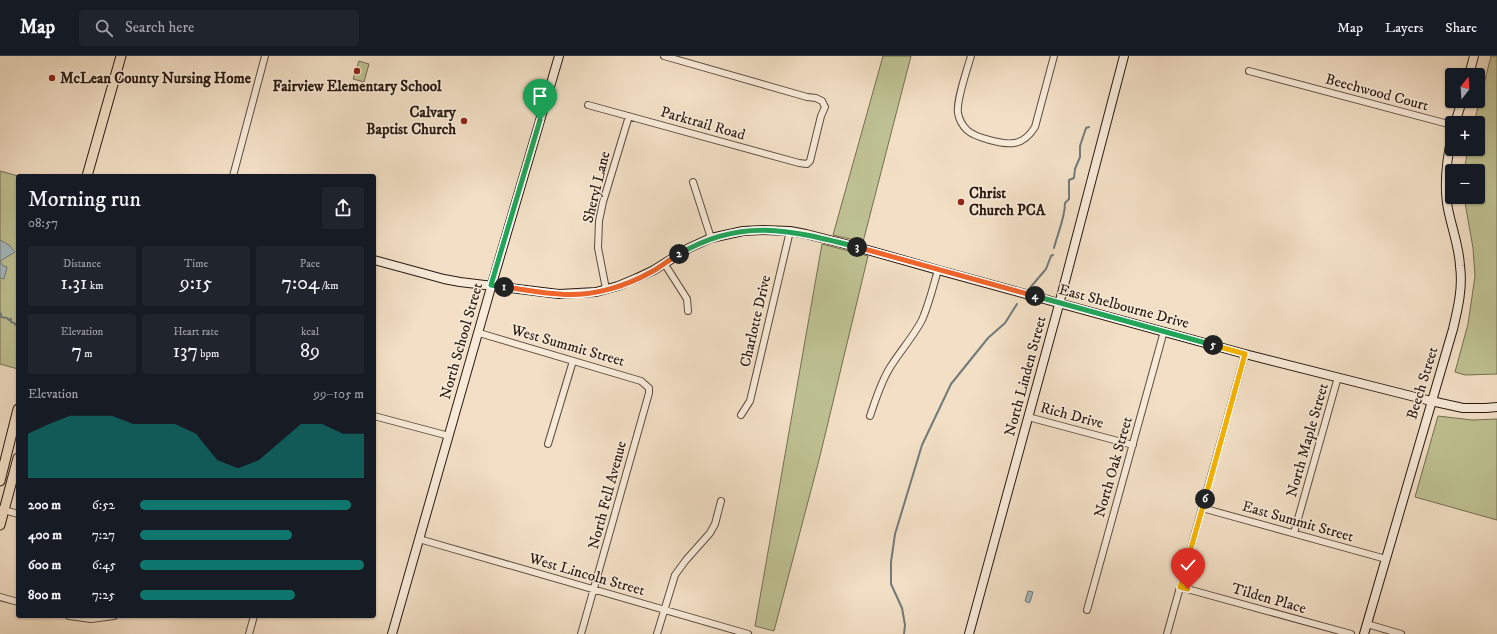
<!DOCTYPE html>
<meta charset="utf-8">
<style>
:root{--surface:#171b24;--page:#20242c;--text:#f1f3f6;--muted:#9ea1a6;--line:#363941;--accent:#0f766e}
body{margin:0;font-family:"IM FELL DW Pica",serif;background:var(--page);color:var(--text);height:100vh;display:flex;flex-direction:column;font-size:15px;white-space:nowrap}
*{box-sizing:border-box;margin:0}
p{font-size:13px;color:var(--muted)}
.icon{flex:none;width:22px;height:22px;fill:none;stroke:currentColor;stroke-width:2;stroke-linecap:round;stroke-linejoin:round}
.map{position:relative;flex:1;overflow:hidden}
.details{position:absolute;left:16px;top:118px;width:360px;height:444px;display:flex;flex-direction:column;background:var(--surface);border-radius:4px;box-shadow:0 1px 3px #0004}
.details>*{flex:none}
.needle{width:26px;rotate:17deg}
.buttons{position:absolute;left:1445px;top:12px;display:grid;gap:8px}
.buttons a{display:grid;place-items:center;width:40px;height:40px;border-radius:4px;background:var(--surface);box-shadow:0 1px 3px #0004;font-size:20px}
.pin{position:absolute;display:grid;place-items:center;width:34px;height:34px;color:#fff;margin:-41px -17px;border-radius:50% 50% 50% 0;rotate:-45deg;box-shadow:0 0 4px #0007}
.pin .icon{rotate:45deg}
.km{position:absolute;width:20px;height:20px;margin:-10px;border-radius:50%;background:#222;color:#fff;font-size:11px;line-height:20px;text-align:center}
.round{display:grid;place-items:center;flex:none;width:42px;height:42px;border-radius:4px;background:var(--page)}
.overview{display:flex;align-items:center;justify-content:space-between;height:68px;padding:0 12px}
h1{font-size:22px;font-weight:600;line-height:30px}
.figures{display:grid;grid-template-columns:repeat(3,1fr);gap:6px;height:68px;padding:4px 12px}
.figures div{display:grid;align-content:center;border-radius:4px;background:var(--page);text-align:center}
.figures b{font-size:20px;font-weight:600}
.figures small{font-size:11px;font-weight:400}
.figures p{font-size:11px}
.chart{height:112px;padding:8px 12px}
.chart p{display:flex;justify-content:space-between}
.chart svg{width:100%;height:72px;margin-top:4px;fill:var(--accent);opacity:.7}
ul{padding:0 12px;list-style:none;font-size:13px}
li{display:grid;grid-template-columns:64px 48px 1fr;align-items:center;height:30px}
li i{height:10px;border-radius:5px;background:var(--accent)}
header{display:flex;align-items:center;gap:24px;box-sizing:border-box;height:56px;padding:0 20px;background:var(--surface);border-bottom:1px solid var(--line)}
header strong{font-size:19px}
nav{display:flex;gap:22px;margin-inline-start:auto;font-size:14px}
.search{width:280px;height:36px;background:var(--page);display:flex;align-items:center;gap:10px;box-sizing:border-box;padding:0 14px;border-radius:4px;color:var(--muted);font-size:15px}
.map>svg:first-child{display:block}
.green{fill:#bec192;stroke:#746e52}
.water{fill:#a2b9c0;stroke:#727a7a}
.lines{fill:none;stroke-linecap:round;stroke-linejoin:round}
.stream{stroke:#727a7a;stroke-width:2}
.street-casing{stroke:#5c4c3f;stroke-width:8}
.secondary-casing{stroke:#2a1b12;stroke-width:10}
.primary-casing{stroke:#2a1b12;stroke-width:11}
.street{stroke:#f7ead9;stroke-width:6}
.secondary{stroke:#f7ead9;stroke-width:8}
.primary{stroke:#f2dfc5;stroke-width:9}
.split-1-casing{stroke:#fff;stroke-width:8}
.split-2-casing{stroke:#fff;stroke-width:8}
.split-3-casing{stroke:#fff;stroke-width:8}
.split-4-casing{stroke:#fff;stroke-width:8}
.split-5-casing{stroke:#fff;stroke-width:8}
.split-6-casing{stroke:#fff;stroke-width:8}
.split-7-casing{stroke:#fff;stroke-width:8}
.split-1{stroke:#22a559;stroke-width:5}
.split-2{stroke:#f0652b;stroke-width:5}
.split-3{stroke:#22a559;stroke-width:5}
.split-4{stroke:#f0652b;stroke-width:5}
.split-5{stroke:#22a559;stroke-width:5}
.split-6{stroke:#f5b400;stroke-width:5}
.split-7{stroke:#f5b400;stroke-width:5}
.poi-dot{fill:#8f2418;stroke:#f7ead9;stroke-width:1.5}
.labels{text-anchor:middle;stroke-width:3;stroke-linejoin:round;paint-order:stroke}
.poi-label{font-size:15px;font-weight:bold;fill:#2a1b12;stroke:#f7ead9;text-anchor:start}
.street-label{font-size:15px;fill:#2a1b12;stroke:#f7ead9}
</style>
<header>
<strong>Map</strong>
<div class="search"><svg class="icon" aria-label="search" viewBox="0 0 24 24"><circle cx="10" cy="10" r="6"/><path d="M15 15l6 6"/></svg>Search here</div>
<nav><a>Map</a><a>Layers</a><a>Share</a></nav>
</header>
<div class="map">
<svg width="1497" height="578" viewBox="0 0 1497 578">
<rect width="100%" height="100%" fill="#f2dfc5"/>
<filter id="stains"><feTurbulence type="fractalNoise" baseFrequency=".005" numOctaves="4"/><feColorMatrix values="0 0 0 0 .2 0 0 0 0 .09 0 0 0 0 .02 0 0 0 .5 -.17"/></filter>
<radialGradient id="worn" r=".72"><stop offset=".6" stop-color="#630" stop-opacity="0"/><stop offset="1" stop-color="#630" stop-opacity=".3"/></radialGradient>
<path class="green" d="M883 0H911L863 186 833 179Z
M1491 0H1497V318L1465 319 1455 316 1468 268 1475 220 1473 192 1464 141H1478V115H1464L1468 93H1478V67H1474Z
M359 5 369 8 364 26 353 23Z
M0 115 18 120V313L0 308Z
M822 188 868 200 820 400 774 575 755 570Z
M1438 360 1472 364 1497 363V464L1415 441Z"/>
<path class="water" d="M0 184 9 189 15 196 0 205 3 210 7 211 4 223 0 222Z
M1028 535 1033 536 1030 546 1029 547 1025 545Z"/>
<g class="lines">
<path class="stream" d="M1054 192C1058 176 1065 162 1065 147L1069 143V124L1074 122 1075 113 1080 101V90L1086 72 1089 71
M1029 233 1046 213 1051 200 1053 199
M0 257 1 258V261L7 262 9 264 11 263V266L14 267 18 271
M904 578 905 569 902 552 891 528V506L895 478 922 389 951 328 988 282 1005 267 1017 248"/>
<g class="street-casing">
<path id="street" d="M971 0C967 14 956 45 958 57 959 63 962 69 967 74 974 81 1003 89 1014 87 1023 86 1030 79 1035 71L1054 0
M1249 15 1452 69
M588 49 799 107 807 108 810 105 821 60 825 51 822 45 816 42 807 41 664 0
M233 120 265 0
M693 126 711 182
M664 207 687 243 688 255
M606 233 598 192 599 165 603 146 629 60
M479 277 641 325 649 332V337L581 578
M741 359 750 345 790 175
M374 360 449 380
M870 360C876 343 881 325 891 310 901 294 913 281 922 264 929 248 933 231 938 214
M1028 361 1133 389
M548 388 573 305
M1202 452 1386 503
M1 453 18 458
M1294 477 1338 321
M419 483 748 578
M1180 531 1351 578
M0 541 18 546
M1087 554 1164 275
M69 560 91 563 114 560
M1367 568 1401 578
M249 578 254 560
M657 578 675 519 686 504 710 477 715 468 721 445
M1167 578 1245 298"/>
</g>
<g class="secondary-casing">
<path id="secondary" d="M1469 19 1474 0
M1455 67 1462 45
M374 204 444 223 460 226 559 238 596 236 618 230 637 222 654 214 689 192 711 182 743 175 763 174 790 175 806 178 857 191 938 214 1245 298 1431 345 1463 352H1486L1497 351
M392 578 494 221 559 0
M969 578 1057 256 1124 0
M1364 578 1453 273C1458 252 1463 231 1460 210 1459 188 1450 168 1447 147 1444 125 1447 102 1452 80"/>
</g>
<g class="primary-casing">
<path id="primary" d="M87 120 121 0
M0 425 18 353
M0 469 18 402"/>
</g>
<use href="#street" class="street"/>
<use href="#secondary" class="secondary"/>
<use href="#primary" class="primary"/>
</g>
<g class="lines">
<g class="split-1-casing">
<path id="split-1" d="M504 231 491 229 540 64"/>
</g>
<g class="split-2-casing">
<path id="split-2" d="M504 231C522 233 540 237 559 238 591 241 625 231 653 215 662 210 670 203 679 198"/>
</g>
<g class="split-3-casing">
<path id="split-3" d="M679 198C742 161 790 174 857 191"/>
</g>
<g class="split-4-casing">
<path id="split-4" d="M857 191 1035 240"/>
</g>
<g class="split-5-casing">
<path id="split-5" d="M1035 240 1213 289"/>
</g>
<g class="split-6-casing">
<path id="split-6" d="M1205 443 1245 298 1213 289"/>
</g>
<g class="split-7-casing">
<path id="split-7" d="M1188 533 1180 531 1205 443"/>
</g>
<use href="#split-1" class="split-1"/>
<use href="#split-2" class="split-2"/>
<use href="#split-3" class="split-3"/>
<use href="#split-4" class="split-4"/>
<use href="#split-5" class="split-5"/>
<use href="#split-6" class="split-6"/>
<use href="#split-7" class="split-7"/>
</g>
<g class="poi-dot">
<circle cx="357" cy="15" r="4"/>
<circle cx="52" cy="22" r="4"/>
<circle cx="464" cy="65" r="4"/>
<circle cx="961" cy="146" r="4"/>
</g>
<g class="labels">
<g class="poi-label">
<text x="60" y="27">McLean County Nursing Home</text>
<text x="357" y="35" text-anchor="middle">Fairview Elementary School</text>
<text x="456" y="61" text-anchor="end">Calvary<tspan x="456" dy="17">Baptist Church</tspan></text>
<text x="969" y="142">Christ<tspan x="969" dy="17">Church PCA</tspan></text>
</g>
<g class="street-label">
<text transform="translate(1377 36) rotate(15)" y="5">Beechwood Court</text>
<text transform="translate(703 67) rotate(16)" y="5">Parktrail Road</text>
<text transform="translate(596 131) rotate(-76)" y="5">Sheryl Lane</text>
<text transform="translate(1124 250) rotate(15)" y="5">East Shelbourne Drive</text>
<text transform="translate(755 265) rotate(-77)" y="5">Charlotte Drive</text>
<text transform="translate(461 285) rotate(-74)" y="5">North School Street</text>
<text transform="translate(568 289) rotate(16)" y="5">West Summit Street</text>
<text transform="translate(1025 320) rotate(-75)" y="5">North Linden Street</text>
<text transform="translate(1422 327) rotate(-73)" y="5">Beech Street</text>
<text transform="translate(1072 359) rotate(15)" y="5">Rich Drive</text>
<text transform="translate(1307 384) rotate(-74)" y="5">North Maple Street</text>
<text transform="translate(1113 411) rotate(-74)" y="5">North Oak Street</text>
<text transform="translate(607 439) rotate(-75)" y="5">North Fell Avenue</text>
<text transform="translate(1298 465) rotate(16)" y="5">East Summit Street</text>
<text transform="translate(587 518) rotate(16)" y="5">West Lincoln Street</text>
<text transform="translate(1269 542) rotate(16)" y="5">Tilden Place</text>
</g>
</g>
<rect width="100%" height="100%" filter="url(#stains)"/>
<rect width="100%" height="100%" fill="url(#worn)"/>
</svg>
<div class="buttons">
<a><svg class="needle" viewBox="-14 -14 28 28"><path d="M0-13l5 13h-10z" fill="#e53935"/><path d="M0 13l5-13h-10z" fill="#9ea1a6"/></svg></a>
<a>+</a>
<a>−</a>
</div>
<div class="pin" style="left:540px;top:64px;background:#1e9e55"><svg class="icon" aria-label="arrive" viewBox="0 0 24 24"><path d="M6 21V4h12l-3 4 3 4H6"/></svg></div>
<div class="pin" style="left:1188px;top:533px;background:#d93025"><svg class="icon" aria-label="check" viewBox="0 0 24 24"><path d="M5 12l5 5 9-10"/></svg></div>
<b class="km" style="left:504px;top:231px">1</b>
<b class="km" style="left:679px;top:198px">2</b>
<b class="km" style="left:857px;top:191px">3</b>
<b class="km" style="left:1035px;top:240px">4</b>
<b class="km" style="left:1213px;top:289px">5</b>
<b class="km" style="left:1205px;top:443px">6</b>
<section class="details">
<div class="overview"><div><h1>Morning run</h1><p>08:57</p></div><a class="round"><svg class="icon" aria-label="share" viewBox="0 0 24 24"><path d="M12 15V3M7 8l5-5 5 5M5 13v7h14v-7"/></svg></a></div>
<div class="figures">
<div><p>Distance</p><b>1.31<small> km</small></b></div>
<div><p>Time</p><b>9:15</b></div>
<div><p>Pace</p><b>7:04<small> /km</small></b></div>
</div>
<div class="figures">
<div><p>Elevation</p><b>7<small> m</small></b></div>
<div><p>Heart rate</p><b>137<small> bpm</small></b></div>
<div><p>kcal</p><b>89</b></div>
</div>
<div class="chart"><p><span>Elevation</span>99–105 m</p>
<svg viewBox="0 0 160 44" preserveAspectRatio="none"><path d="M0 44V17L10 11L20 6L30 6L40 6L50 11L60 11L70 11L80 17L90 33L100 38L110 33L120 22L130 11L140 11L150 17L160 17V44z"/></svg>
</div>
<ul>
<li><b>200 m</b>6:52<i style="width:94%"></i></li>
<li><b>400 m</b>7:27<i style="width:68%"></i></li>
<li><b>600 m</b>6:45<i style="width:100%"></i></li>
<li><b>800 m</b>7:25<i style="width:69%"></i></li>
</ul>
</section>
</div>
